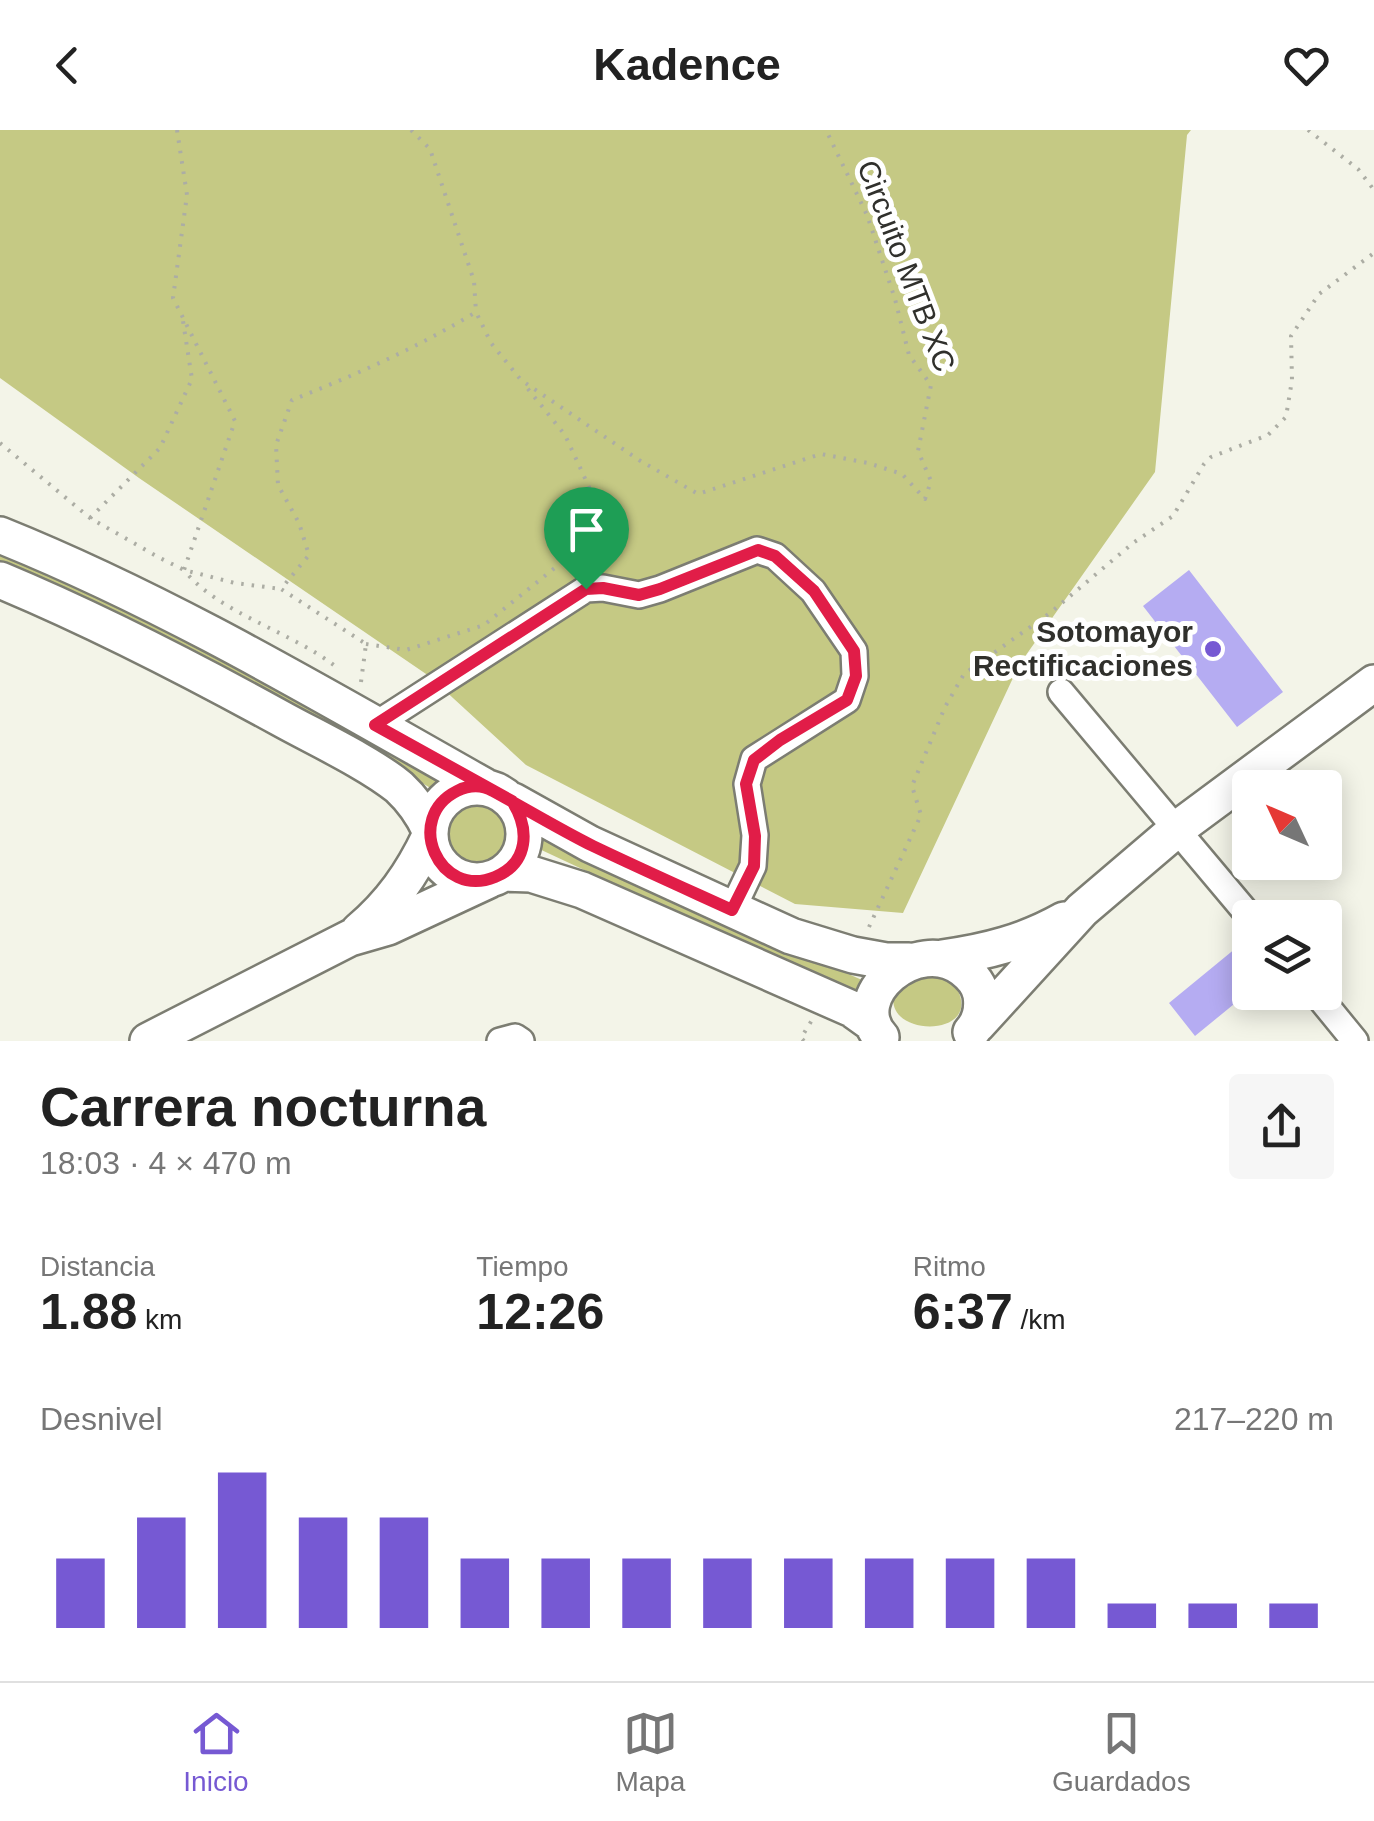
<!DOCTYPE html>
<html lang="es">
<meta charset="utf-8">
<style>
:root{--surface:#fff;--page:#f6f6f6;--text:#222;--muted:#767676;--line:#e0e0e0;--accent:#7659d3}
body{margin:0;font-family:Arial,sans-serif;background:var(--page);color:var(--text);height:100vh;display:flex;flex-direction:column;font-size:38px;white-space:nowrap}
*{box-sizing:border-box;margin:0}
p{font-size:32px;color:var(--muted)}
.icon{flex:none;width:55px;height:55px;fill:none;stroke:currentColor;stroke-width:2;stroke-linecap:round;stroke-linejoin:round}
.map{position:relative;height:911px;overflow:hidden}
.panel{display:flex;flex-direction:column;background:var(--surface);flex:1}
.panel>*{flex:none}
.needle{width:65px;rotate:314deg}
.tools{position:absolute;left:1232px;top:640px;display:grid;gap:20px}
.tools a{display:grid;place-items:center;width:110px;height:110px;border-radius:10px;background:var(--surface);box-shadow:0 5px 25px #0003;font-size:50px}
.pin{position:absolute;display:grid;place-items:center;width:85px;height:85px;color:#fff;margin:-102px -42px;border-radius:50% 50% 50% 0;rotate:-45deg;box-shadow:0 0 10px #0007}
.pin .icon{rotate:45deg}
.round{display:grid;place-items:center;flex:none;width:105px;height:105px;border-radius:10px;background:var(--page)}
.head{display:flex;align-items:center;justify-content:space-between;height:170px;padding:0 40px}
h1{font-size:55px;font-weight:600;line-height:75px}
.stats{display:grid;grid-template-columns:repeat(3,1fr);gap:15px;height:170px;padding:10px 40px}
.stats div{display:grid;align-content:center}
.stats b{font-size:50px;font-weight:600}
.stats small{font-size:28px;font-weight:400}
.stats p{font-size:28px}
.chart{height:280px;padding:20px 40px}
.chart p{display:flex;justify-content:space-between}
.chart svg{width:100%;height:180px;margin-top:10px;stroke:var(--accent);stroke-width:6}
header{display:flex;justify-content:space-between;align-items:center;height:130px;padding:0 40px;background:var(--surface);font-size:45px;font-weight:600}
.tabs{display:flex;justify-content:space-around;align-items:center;height:140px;border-top:2px solid var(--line);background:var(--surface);font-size:28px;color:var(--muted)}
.tabs a{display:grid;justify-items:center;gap:5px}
.tabs .on{color:var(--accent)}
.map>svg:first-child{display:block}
.green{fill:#c5c984}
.building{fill:#b5acf2}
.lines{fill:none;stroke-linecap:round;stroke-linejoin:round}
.street-casing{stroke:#7c7d72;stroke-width:30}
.secondary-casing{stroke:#7c7d72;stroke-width:40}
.path{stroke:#acada4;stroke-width:4;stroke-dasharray:2.5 8;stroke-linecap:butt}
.street{stroke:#fff;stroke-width:25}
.secondary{stroke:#fff;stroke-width:35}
.route-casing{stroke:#fff;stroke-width:20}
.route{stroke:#e11d48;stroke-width:12}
.poi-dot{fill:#7659d3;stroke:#fff;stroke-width:4}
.labels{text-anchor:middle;stroke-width:10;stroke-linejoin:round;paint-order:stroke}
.street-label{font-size:30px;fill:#30302c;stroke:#fff}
.poi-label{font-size:30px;font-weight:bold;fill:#30302c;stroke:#fff;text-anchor:end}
</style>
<header><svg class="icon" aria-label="back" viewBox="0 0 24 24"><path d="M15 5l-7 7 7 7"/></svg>Kadence<svg class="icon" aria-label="heart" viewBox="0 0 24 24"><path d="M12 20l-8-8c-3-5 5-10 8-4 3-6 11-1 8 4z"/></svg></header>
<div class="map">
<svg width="1374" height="911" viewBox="0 0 1374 911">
<rect width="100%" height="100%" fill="#f3f4e8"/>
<path class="green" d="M0 0H1191L1187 5 1155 342 1019 535 903 783 795 774 526 635 429 546 139 348 0 248Z
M0 420 174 500 447 654 439 663 281 570 75 465 0 433Z
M442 704a32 32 0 1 1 64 0a32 32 0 1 1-64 0Z
M543 704 708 782 862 850 854 866 535 717Z
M918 841 950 848C997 908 883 911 894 864Z"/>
<path class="building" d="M1189 440 1283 562 1237 597 1143 476Z
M1236 818 1250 834V861L1195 906 1169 873Z"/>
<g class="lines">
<g class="street-casing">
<path id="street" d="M1061 562 1251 788
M375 595 586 459 603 458 639 465 660 459 757 420 775 426 813 461 854 521 855 546 847 570 754 629 747 654 755 705 753 736 732 780
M1315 862 1355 911
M500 911 515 907 521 911"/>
</g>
<g class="secondary-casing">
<path id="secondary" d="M0 405C169 473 326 567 484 656
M0 450C96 490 189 538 280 588 316 608 368 632 399 657 413 670 422 683 430 700
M430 704a47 47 0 1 1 94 0a47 47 0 1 1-94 0Z
M513 671 590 714 791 806 853 825 886 831H909
M504 743 531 744 582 760 852 879 873 894
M359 801C391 774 412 744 430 706
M942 828C986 822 1025 812 1064 790
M977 895 1082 780 1177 699 1374 553
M881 907C844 867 917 803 963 839 972 846 979 854 981 865 983 878 980 892 971 902
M148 911 350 808 388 797 489 750"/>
</g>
<path class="path" d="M177 0 187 65 173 168 235 291 184 440C218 483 290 501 335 536
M411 0 430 19 474 151 476 182
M1308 0 1358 39 1374 60
M0 313 90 388 158 427 184 440 235 453 281 459
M90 388 160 318 192 249 183 191
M366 514 406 520 484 495 567 428 598 399 601 383 565 305 524 254
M361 552 366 514 281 459 309 425 299 393 278 355 276 315 292 270C355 245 417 218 476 182L491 213 521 250 639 330 698 364 821 324 868 333 902 344 925 369 931 351 918 321 931 255 909 225 895 169 867 85 826 0
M869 797 921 685 912 656 945 577 964 544 1050 483 1133 413 1173 386 1204 334 1211 327 1268 305 1286 287 1292 250 1291 206 1319 164 1374 123
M804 911 801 908 812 890"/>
<use href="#street" class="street"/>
<use href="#secondary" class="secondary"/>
</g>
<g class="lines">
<g class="route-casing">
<path id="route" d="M586 459 375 595 512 671C530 699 529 733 495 747 439 770 403 688 457 661 469 655 481 654 493 661 526 679 559 699 593 716 639 738 686 759 732 780L754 736 755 706 746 654 754 630 780 610 847 570 856 546 854 521 814 461 775 426 758 420 660 459 639 465 603 458 586 459"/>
</g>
<use href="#route" class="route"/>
</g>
<circle class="poi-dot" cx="1213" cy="519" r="10"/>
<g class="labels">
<g class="street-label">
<text transform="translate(906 136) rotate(69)" y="10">Circuito MTB XC</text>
</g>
<g class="poi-label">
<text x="1193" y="512">Sotomayor<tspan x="1193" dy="34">Rectificaciones</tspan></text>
</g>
</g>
</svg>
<div class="tools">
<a><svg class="needle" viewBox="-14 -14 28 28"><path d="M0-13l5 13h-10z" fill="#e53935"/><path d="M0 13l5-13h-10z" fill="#767676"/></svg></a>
<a><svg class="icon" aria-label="layers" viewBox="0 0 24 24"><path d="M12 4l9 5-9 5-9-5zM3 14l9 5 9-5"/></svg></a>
</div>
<div class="pin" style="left:586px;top:459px;background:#1e9e55"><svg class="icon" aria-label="arrive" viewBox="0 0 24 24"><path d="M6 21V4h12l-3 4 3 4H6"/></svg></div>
</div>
<section class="panel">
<div class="head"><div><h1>Carrera nocturna</h1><p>18:03 · 4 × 470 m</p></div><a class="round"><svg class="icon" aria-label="share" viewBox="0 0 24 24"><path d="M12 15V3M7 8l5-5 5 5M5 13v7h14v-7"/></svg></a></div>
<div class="stats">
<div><p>Distancia</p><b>1.88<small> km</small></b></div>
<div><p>Tiempo</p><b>12:26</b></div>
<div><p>Ritmo</p><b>6:37<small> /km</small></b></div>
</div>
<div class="chart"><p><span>Desnivel</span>217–220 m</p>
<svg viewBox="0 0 160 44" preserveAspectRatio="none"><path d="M5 44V27M15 44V17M25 44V6M35 44V17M45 44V17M55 44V27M65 44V27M75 44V27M85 44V27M95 44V27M105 44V27M115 44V27M125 44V27M135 44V38M145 44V38M155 44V38"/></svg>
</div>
</section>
<nav class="tabs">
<a class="on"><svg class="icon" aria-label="home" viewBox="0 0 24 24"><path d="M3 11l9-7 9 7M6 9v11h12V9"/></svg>Inicio</a>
<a><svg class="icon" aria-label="map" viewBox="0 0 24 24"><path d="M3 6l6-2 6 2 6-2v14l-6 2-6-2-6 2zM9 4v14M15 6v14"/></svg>Mapa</a>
<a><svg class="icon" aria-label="saved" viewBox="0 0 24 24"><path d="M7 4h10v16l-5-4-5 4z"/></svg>Guardados</a>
</nav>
